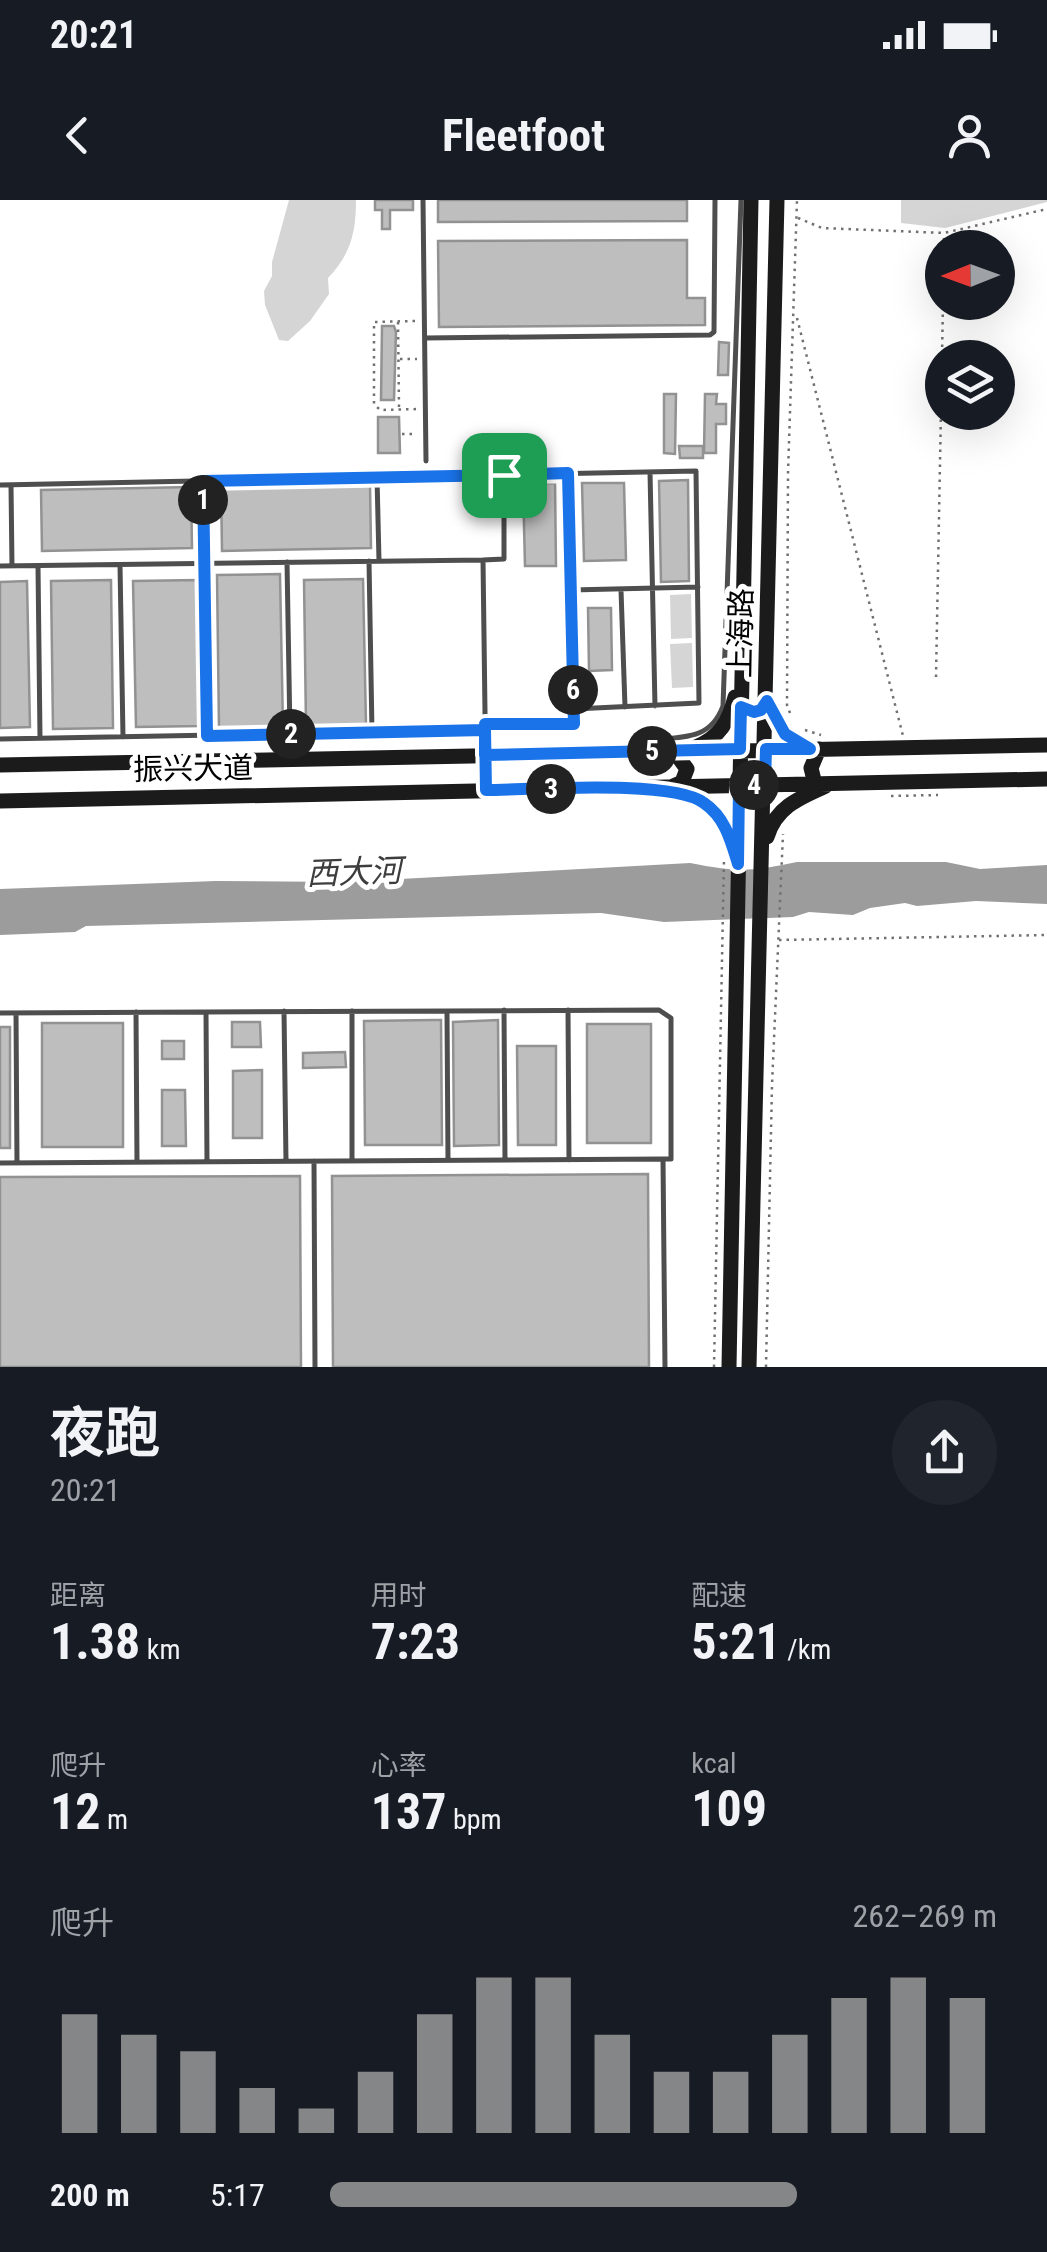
<!DOCTYPE html>
<html lang="zh">
<meta charset="utf-8">
<style>
:root{--surface:#171b24;--page:#20242c;--text:#f1f3f6;--muted:#9ea1a6;--accent:#858687}
body{margin:0;font-family:"Roboto Condensed","Noto Sans SC",sans-serif;background:var(--page);color:var(--text);height:100vh;display:flex;flex-direction:column;font-size:38px;white-space:nowrap}
*{box-sizing:border-box;margin:0}
p{font-size:32px;color:var(--muted)}
.icon{flex:none;width:55px;height:55px;fill:none;stroke:currentColor;stroke-width:2;stroke-linecap:round;stroke-linejoin:round}
.map{position:relative;height:1167px;overflow:hidden}
.details{display:flex;flex-direction:column;background:var(--surface);flex:1}
.details>*{flex:none}
.needle{width:65px;rotate:269deg}
.buttons{position:absolute;left:925px;top:30px;display:grid;gap:20px}
.buttons a{display:grid;place-items:center;width:90px;height:90px;border-radius:50%;background:var(--surface);box-shadow:0 10px 40px #0002;font-size:50px}
.pin{position:absolute;display:grid;place-items:center;width:85px;height:85px;color:#fff;margin:-42px;border-radius:20px;box-shadow:0 5px 15px #0006}
.km{position:absolute;width:50px;height:50px;margin:-25px;border-radius:50%;background:#222;color:#fff;font-size:28px;line-height:50px;text-align:center}
.round{display:grid;place-items:center;flex:none;width:105px;height:105px;border-radius:52px;background:var(--page)}
.overview{display:flex;align-items:center;justify-content:space-between;height:170px;padding:0 50px}
h1{font-size:55px;font-weight:700;line-height:75px}
.stats{display:grid;grid-template-columns:repeat(3,1fr);gap:15px;height:170px;padding:10px 50px}
.stats div{display:grid;align-content:center}
.stats b{font-size:50px;font-weight:700}
.stats small{font-size:28px;font-weight:400}
.stats p{font-size:28px}
.chart{height:280px;padding:20px 50px}
.chart p{display:flex;justify-content:space-between}
.chart svg{width:100%;height:180px;margin-top:10px;stroke:var(--accent);stroke-width:6}
ul{padding:0 50px;list-style:none;font-size:32px}
li{display:grid;grid-template-columns:160px 120px 1fr;align-items:center;height:75px}
li i{height:25px;border-radius:12px;background:var(--accent)}
.status{display:flex;justify-content:space-between;align-items:center;height:70px;padding:0 50px;background:var(--surface);direction:ltr}
.status svg{height:28px;fill:currentColor}
header{display:flex;justify-content:space-between;align-items:center;height:130px;padding:0 50px;background:var(--surface);font-size:45px;font-weight:700}
.map>svg:first-child{display:block}
.green{fill:#d5d5d5}
.water{fill:#9c9c9c}
.building{fill:#bebebe;stroke:#929292;stroke-width:2.5}
.lines{fill:none;stroke-linecap:round;stroke-linejoin:round}
.path{stroke:#707070;stroke-width:2.5;stroke-dasharray:2.5 5;stroke-linecap:butt}
.lane{stroke:#4e4e4e;stroke-width:5}
.secondary{stroke:#1b1b1b;stroke-width:15}
.route-casing{stroke:#fff;stroke-width:20}
.route{stroke:#1a73e8;stroke-width:12}
.labels{text-anchor:middle;stroke-width:10;stroke-linejoin:round;paint-order:stroke}
.street-label{font-size:30px;fill:#000;stroke:#fff}
.water-label{font-size:32px;font-style:italic;fill:#3d3d3d;stroke:#fff}
</style>
<div class="status"><b>20:21</b><svg viewBox="0 0 49 12"><path d="M0 12V9h3v3zM5 12V6h3v6zM10 12V3h3v9zM15 12V0h3v12zM26 1h20v11H26zM47 4h2v5h-2z"/></svg></div>
<header><svg class="icon" aria-label="back" viewBox="0 0 24 24"><path d="M15 5l-7 7 7 7"/></svg>Fleetfoot<svg class="icon" aria-label="person" viewBox="0 0 24 24"><circle cx="12" cy="8" r="4"/><path d="M4 21q1-7 8-7t8 7"/></svg></header>
<div class="map">
<svg width="1047" height="1167" viewBox="0 0 1047 1167">
<rect width="100%" height="100%" fill="#fff"/>
<path class="green" d="M289 0H356C356 32 351 54 328 78L329 94 310 121 288 141 279 140 265 105 264 91 272 76V62Z
M901 0H1047V2L945 28 901 23Z
M691 394 692 438 671 439 670 395Z
M692 443 693 487 672 488 670 444Z"/>
<path class="water" d="M797 662H946L980 669 1047 665V704L976 701 917 706 905 703 870 708 853 715 809 712 793 717 664 722 601 713 86 726 75 732 0 735V689L216 681 346 682 690 663C737 672 750 672 797 662Z"/>
<path class="building" d="M375 0H413V10H390V29H382V10H375Z
M438 0H687V21L438 22Z
M687 40V98H705V125L439 127 438 41Z
M382 126H394L396 132 394 200H381Z
M719 142 729 143 728 175H718Z
M664 194H676L675 254 664 253Z
M705 194H717L716 204H726V224H716V253H704Z
M378 217H399L400 253H378Z
M679 246H703V258H680Z
M688 280 689 381 661 382 659 281Z
M555 283 556 366H525L523 284Z
M582 283H624L626 360 584 361Z
M370 284 371 348 222 351 221 287Z
M191 287 192 348 42 351 41 290Z
M280 374 283 528 219 529 217 375Z
M363 379 366 525 306 526 304 380Z
M111 380 113 528 53 529 51 381Z
M198 380 200 526 136 527 133 381Z
M27 381 30 527 0 528V382Z
M588 408H611L612 470 589 471Z
M434 820H441L442 945H365L364 821Z
M498 820 499 945 454 946 453 822Z
M232 822H260L261 847H232Z
M42 823H123V947H42Z
M587 824H651V943H587Z
M0 827H10V948H0Z
M162 841H184V859H162Z
M517 846H556V945H518Z
M345 852 346 867 303 868V853Z
M262 870V938H233V871Z
M162 890H185L186 946H162Z
M648 974 649 1167H333L332 976Z
M300 976 301 1167H0V977Z"/>
<g class="lines">
<path class="path" d="M798 18 822 28 944 33 1047 9
M944 48V34
M797 118 903 536
M415 121 374 122V204L380 210 419 209
M398 122 399 208
M400 159H417
M402 234H416
M936 477 943 102
M790 513 787 505 788 273 797 0
M805 530 821 535
M891 596 938 595
M779 740 1047 735
M714 1167 724 659
M766 1167 772 885 783 634"/>
<path class="lane" d="M423 0 426 261
M425 138 710 135 714 132 715 0
M650 272 655 506
M377 277 379 361
M203 281 207 535
M0 285 696 271 699 503 574 509
M11 285 12 366
M483 360 504 359V275
M369 361 372 532
M287 362 290 534
M120 365 123 537
M0 366 483 360 486 588
M38 366 40 538
M571 390 698 387
M621 390 625 507
M485 524H574L568 273
M0 539 485 530
M661 539C690 537 712 536 723 506L741 0
M504 810 505 960
M568 810 569 960
M284 811 286 961
M352 811V961
M447 811 448 960
M136 812 137 962
M206 812 207 962
M0 813 659 810 671 818V959H663
M16 813 17 963
M314 961 315 1167
M0 963 663 959 665 1167"/>
<path class="secondary" d="M741 507C753 514 759 513 767 501L785 533 806 547
M696 547C720 537 729 521 735 497
M668 552 679 558 687 569 682 582 673 586
M0 565 1047 545
M815 584 811 568 819 549
M674 594C707 599 724 616 733 648
M0 601 1047 579
M767 637C776 607 799 598 826 586
M729 1167 751 0
M749 1167 777 0"/>
</g>
<g class="lines">
<g class="route-casing">
<path id="route" d="M504 275 203 281 207 536 485 530 486 590C530 590 672 579 704 603 725 617 731 641 738 664L739 585 765 584 766 549H810L785 534 767 501 761 510 754 512 741 507 740 549 485 555V524H574L568 273 504 275"/>
</g>
<use href="#route" class="route"/>
</g>
<g class="labels">
<g class="street-label">
<text transform="translate(741 433) rotate(-89)" y="10">上海路</text>
<text transform="translate(193 569) rotate(-1)" y="10">振兴大道</text>
</g>
<g class="water-label">
<text transform="translate(354 672) rotate(-2)" y="11">西大河</text>
</g>
</g>
</svg>
<div class="buttons">
<a><svg class="needle" viewBox="-14 -14 28 28"><path d="M0-13l5 13h-10z" fill="#e53935"/><path d="M0 13l5-13h-10z" fill="#9ea1a6"/></svg></a>
<a><svg class="icon" aria-label="layers" viewBox="0 0 24 24"><path d="M12 4l9 5-9 5-9-5zM3 14l9 5 9-5"/></svg></a>
</div>
<div class="pin" style="left:504px;top:275px;background:#1e9e55"><svg class="icon" aria-label="arrive" viewBox="0 0 24 24"><path d="M6 21V4h12l-3 4 3 4H6"/></svg></div>
<b class="km" style="left:203px;top:300px">1</b>
<b class="km" style="left:291px;top:534px">2</b>
<b class="km" style="left:551px;top:589px">3</b>
<b class="km" style="left:754px;top:585px">4</b>
<b class="km" style="left:652px;top:551px">5</b>
<b class="km" style="left:573px;top:490px">6</b>
</div>
<section class="details">
<div class="overview"><div><h1>夜跑</h1><p>20:21</p></div><a class="round"><svg class="icon" aria-label="share" viewBox="0 0 24 24"><path d="M12 15V3M7 8l5-5 5 5M5 13v7h14v-7"/></svg></a></div>
<div class="stats">
<div><p>距离</p><b>1.38<small> km</small></b></div>
<div><p>用时</p><b>7:23</b></div>
<div><p>配速</p><b>5:21<small> /km</small></b></div>
</div>
<div class="stats">
<div><p>爬升</p><b>12<small> m</small></b></div>
<div><p>心率</p><b>137<small> bpm</small></b></div>
<div><p>kcal</p><b>109</b></div>
</div>
<div class="chart"><p><span>爬升</span>262–269 m</p>
<svg viewBox="0 0 160 44" preserveAspectRatio="none"><path d="M5 44V15M15 44V20M25 44V24M35 44V33M45 44V38M55 44V29M65 44V15M75 44V6M85 44V6M95 44V20M105 44V29M115 44V29M125 44V20M135 44V11M145 44V6M155 44V11"/></svg>
</div>
<ul>
<li><b>200 m</b>5:17<i style="width:70%"></i></li>
</ul>
</section>
